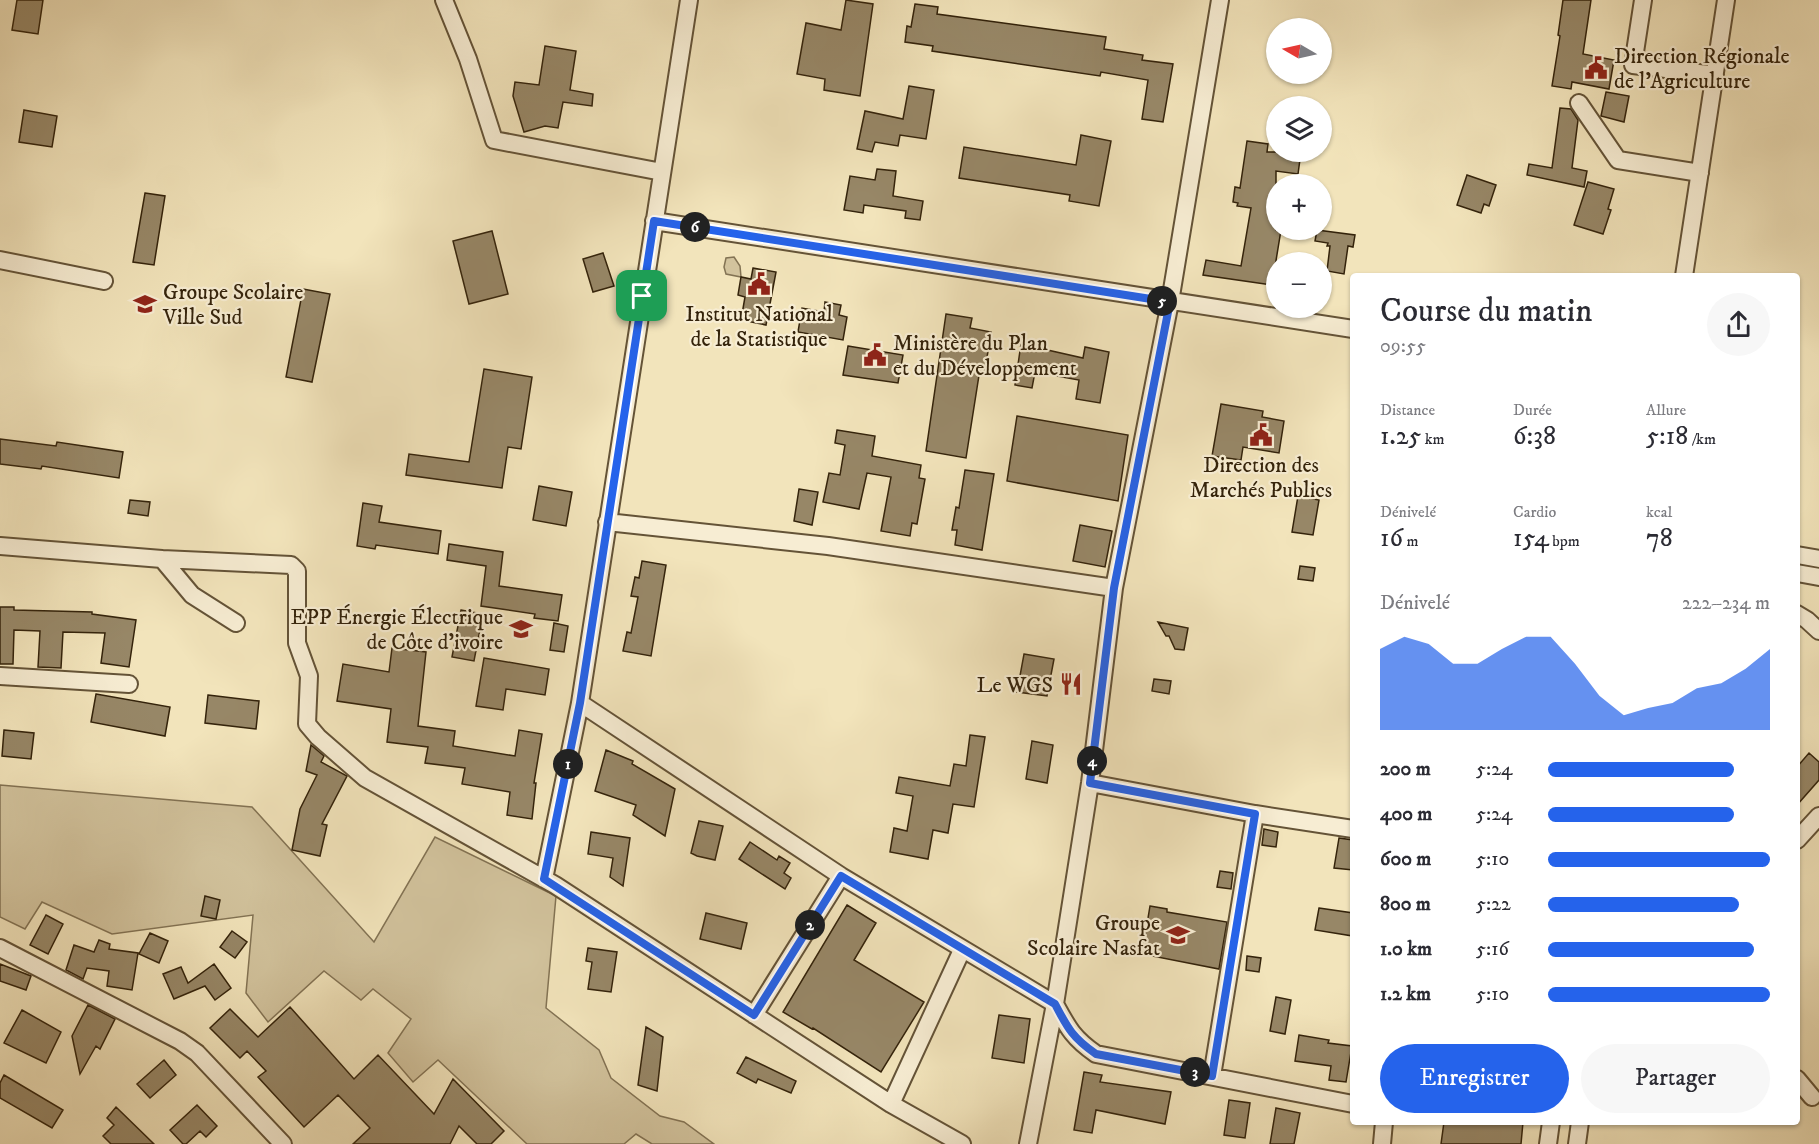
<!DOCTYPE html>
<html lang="fr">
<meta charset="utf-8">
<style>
:root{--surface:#fff;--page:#f7f7f7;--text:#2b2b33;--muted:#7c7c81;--accent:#2563eb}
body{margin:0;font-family:"IM FELL DW Pica",serif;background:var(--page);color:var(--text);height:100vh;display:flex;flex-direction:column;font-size:22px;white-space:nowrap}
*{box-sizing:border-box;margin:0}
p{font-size:20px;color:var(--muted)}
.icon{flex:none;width:33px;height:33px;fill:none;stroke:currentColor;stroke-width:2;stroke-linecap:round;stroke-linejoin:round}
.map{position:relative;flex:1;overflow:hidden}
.details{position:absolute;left:1350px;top:273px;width:450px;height:852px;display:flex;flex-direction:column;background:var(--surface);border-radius:6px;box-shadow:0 2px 4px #0004}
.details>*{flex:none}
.needle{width:39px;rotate:279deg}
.buttons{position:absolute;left:1266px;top:18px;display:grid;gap:12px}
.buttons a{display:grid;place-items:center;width:66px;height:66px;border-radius:50%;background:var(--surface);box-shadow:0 2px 4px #0004;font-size:30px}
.pin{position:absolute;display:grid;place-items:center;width:51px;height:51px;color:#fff;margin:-26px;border-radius:12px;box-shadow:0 3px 9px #0006}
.km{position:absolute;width:30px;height:30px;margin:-15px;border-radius:50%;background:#222;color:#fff;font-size:16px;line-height:30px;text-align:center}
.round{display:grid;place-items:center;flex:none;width:63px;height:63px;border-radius:32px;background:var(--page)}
.head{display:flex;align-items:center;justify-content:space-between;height:102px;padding:0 30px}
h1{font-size:33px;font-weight:600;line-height:45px}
.metrics{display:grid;grid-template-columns:repeat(3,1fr);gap:9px;height:102px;padding:6px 30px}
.metrics div{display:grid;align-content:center}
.metrics b{font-size:26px;font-weight:600}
.metrics small{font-size:16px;font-weight:400}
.metrics p{font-size:16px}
.chart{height:168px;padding:12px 30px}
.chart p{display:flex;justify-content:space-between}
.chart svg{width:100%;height:108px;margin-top:6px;fill:var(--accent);opacity:.7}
.button{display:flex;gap:12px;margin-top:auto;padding:12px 30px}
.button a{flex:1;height:69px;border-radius:36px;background:var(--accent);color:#fff;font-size:24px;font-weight:600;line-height:69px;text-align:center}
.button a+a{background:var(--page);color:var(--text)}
ul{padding:0 30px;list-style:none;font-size:20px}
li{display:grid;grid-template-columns:96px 72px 1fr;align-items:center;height:45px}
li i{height:15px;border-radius:8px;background:var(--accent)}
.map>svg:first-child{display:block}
.green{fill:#d2c39d;stroke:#837354;stroke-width:1.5}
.building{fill:#978767;stroke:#34230b;stroke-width:1.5}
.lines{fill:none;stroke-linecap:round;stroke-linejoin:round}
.minor-casing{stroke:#645337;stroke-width:20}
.minor{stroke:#f7edd3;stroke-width:16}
.route-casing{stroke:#fff;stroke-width:12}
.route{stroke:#2563eb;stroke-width:8}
.labels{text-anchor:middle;stroke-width:4.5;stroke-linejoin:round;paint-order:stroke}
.poi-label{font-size:22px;fill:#34230b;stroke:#f7edd3;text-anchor:start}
</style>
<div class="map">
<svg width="1819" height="1144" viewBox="0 0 1819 1144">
<rect width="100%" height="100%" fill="#f2e4bb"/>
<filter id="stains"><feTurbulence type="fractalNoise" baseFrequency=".00333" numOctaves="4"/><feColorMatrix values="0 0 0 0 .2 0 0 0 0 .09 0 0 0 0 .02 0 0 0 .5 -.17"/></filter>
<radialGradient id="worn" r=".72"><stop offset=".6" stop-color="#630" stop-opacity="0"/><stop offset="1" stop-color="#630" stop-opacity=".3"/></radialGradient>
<path class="green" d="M734 257 740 266 741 277 726 274 724 267 726 258Z
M0 785 252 807 374 942 435 837 556 896 546 1008 599 1050 611 1078 660 1116 684 1122 714 1144H652L636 1134 624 1144H527L438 1060 413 1082 388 1053 411 1019 373 989 361 1000 324 971 268 1022 246 993 253 915 112 934 42 902 25 929 0 917Z"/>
<path class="building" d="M17 0H43L38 34 12 30Z
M846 0 873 4 860 96 824 90 825 79 797 74 806 23 841 30Z
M1563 0H1591L1583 54 1614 60 1609 89 1572 82 1571 89 1552 86 1560 36 1558 35Z
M915 4 938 7 937 14 1106 37 1104 49 1143 55 1142 60 1173 64 1163 122 1142 119 1148 80 1101 72 1100 76 932 51 933 46 905 42 907 26 911 27Z
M545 46 576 51 570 90 593 94 592 106 563 102 558 128 545 126 524 132 513 96 515 82 539 85Z
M909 86 934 90 926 139 900 135 898 146 875 142 872 152 857 149 865 111 903 119Z
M1606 92 1629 96 1624 122 1601 116Z
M1560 108 1571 109 1578 120 1572 168 1587 171 1584 187 1527 175 1529 164 1552 168Z
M24 110 57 116 52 147 19 142Z
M1081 135 1111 141 1099 206 1069 201 1070 195 959 178 964 147 1076 165Z
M1247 141 1268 144 1267 152H1301L1298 174 1276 171V230H1281L1272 285 1203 275 1206 260 1241 266 1251 208 1237 206 1238 203 1233 202 1235 187 1240 188Z
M877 169 896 171 893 196 923 201 920 220 905 218 906 211 864 205 863 213 844 210 850 176 875 180Z
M1467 175 1496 185 1489 206 1484 204 1481 213 1457 205Z
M1588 182 1614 189 1608 209 1611 210 1603 234 1574 225Z
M145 193 165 196 154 265 133 262Z
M1317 230 1355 235 1353 247 1348 246 1344 274 1327 271 1330 246H1327L1328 243 1315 241Z
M492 231 508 294 469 304 453 241Z
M603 253 614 286 593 292 583 259Z
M753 268 776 272 766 325 741 320 745 297 738 295 741 277 751 279Z
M303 289 330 294 312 382 286 377Z
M825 302 841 305 839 315 847 317 843 340 798 332 802 308 824 312Z
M946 314 972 318 970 328 991 332 985 370 980 369 966 458 926 451Z
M1021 344 1083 358 1085 347 1109 352 1100 403 1076 399 1079 380 1035 372 1032 388 1015 385Z
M848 346 903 355 898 383 843 375Z
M484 369 532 377 521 449 508 447 502 488 406 475 409 454 469 462Z
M1221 404 1263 411 1262 417 1284 421 1279 453 1243 447 1241 460 1212 456Z
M1017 416 1128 435 1118 501 1007 481Z
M837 430 875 436 872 456 921 465 919 478 925 479 917 524 912 523 910 536 881 531 891 477 867 473 859 509 823 502 829 473 840 475 845 445 835 443Z
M0 439 56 446 57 442 123 452 119 478 42 466 41 469 0 464Z
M965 470 994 474 982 550 955 545 957 530H952L956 507 959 508Z
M539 486 572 492 566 526 533 520Z
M799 489 818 492 812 525 794 521Z
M1298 496 1319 500 1313 535 1292 532Z
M130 500 150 502 148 516 128 513Z
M363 503 382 506 379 522 441 531 438 554 376 545 375 549 357 546Z
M1080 525 1112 531 1105 567 1073 561Z
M449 544 503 552 499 586 562 595 558 621 534 618 535 614 481 606 486 566 447 560Z
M642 561 666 565 651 656 623 651 627 632 631 633 638 597 631 596 635 577 639 578Z
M1300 566 1315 568 1313 581 1298 579Z
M0 607H14V610L92 612V614L136 620 129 667 101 663 105 633 63 632 61 668 38 667 40 631 14 630 13 664H0Z
M461 610 483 614 474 661 452 657Z
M1158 622 1188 628 1184 650 1175 649 1169 636H1166Z
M554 623 568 626 564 652 550 650Z
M392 648 426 652 418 726 455 731 453 746 515 756 519 730 542 734 534 783H536L532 819 507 815 510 792 462 784 465 768 425 763 428 747 387 742 391 709 337 701 343 664 389 672Z
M1024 654 1054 659 1047 696 1017 692Z
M484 658 549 669 545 695 506 689 503 710 476 706Z
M1154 679 1171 681 1169 694 1152 691Z
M96 694 170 707 165 736 91 722Z
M208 695 259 701 256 729 205 723Z
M4 730 34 733 31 759 2 756Z
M970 735 985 737 974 807 953 804 948 833 933 830 928 859 890 852 894 828 907 831 913 796 896 793 899 777 950 786 954 764 966 766Z
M1032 741 1053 745 1047 783 1026 779Z
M311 745 324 756 321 762 347 776 322 824 327 825 320 856 292 850 300 809 317 775 306 771Z
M606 750 633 761 632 764 675 789 665 836 633 815 636 805 595 791Z
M1809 753 1819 762V780L1797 805V767Z
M699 821 723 826 715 860 697 856 691 853Z
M1264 829 1278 832 1276 847 1262 845Z
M591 832 630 838 623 886 610 877 613 858 588 854Z
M1339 838 1353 840V870L1334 868Z
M750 842 777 860 779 856 790 863 784 873 791 878 785 889 739 859Z
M1220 871 1233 873 1231 889 1217 887Z
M205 896 220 900 216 919 201 916Z
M847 905 876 923 854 960 924 1002 881 1072 813 1028 812 1029 783 1012Z
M1150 906 1167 909V912L1227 922 1219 969 1142 954Z
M1319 908 1353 913V936L1315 930Z
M706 913 747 923 741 949 700 939Z
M46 915 63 924 48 954 30 945Z
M232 931 247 942 235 958 220 947Z
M150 933 168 941 159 963 139 954Z
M99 940 110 944 109 949 138 953 132 990 107 986 109 971 87 968 83 979 66 970 74 945 94 952Z
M588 948 617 952 611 992 588 989 592 962 586 961Z
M1247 956 1261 958 1259 972 1246 970Z
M0 964 31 976 26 990 0 981Z
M214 964 231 988 215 1000 205 986 174 999 163 974 181 967 188 983Z
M1276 997 1291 1000 1285 1034 1270 1031Z
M88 1005 115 1019 100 1049 96 1046 80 1074 72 1036Z
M290 1007 354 1079 378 1055 434 1114 453 1079 504 1131 491 1144H477L459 1126 450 1144H353L370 1128 338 1095 304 1127 258 1077 266 1071 247 1051 240 1058 210 1028 230 1009 258 1037Z
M22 1010 61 1032 46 1063 4 1043Z
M999 1015 1030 1019 1024 1063 992 1058Z
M646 1027 663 1037 657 1091 638 1085Z
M1299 1035 1329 1040 1328 1043 1352 1046 1346 1082 1329 1080 1331 1066 1295 1061Z
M746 1057 796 1081 791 1093 758 1079 756 1083 737 1073Z
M164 1060 176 1075 150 1098 137 1084Z
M1084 1072 1102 1075 1100 1082 1171 1092 1165 1124 1096 1110 1092 1133 1074 1130Z
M4 1075 63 1110 52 1128 0 1098V1083Z
M1229 1100 1250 1103 1245 1138 1224 1135Z
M197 1105 217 1126 206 1137 200 1131 186 1144H183L170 1130Z
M116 1107 154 1144H111L103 1136 114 1125 107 1118Z
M1276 1108 1300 1113 1294 1144H1270Z
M1444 1122H1523L1521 1144H1441Z"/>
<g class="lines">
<g class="minor-casing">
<path id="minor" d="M444 0 468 59 494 140 662 172
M1643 0 1633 65 1715 75
M1579 103 1618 160 1700 173
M654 221 1353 329
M0 260 104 281
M1684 276 1726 0
M607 522 828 546 1114 588
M0 546 162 559 291 565 297 571V643L309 676 307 724 318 737 365 778 555 885 891 1104 962 1144
M1797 555 1819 559
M162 559 192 595 236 623
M1797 573 1819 577
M1797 614 1807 620 1819 631
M0 676 129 684
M580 703 841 876 1055 1004C1068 1028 1073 1038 1096 1054L1353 1104
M1090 783 1255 814 1353 829
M1797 840 1819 816
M544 879 580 703 689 0
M0 948 180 1041 197 1053 283 1144
M754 1015 841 876
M1212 1076 1255 814
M1797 1079 1812 1097
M891 1104 962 950
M1028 1144 1055 1004 1090 783 1114 588 1170 302 1220 0
M1382 1144 1384 1122
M1548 1144 1551 1122
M1577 1144 1580 1122"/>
</g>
<use href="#minor" class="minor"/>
</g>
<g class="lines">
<g class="route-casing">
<path id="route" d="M654 221 1170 302 1114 588 1090 783 1255 814 1212 1076 1096 1054C1073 1038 1068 1029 1055 1004L841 876 754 1015 544 879 580 703Z"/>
</g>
<use href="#route" class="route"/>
</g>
<defs>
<g id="civic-bare" transform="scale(1.8)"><path d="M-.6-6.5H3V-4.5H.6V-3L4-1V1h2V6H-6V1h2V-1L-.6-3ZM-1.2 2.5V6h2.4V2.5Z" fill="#8f2418" stroke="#f7edd3" stroke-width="2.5" paint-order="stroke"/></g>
<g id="school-bare" transform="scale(1.8)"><path d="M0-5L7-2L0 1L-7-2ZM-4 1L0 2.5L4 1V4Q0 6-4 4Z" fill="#8f2418" stroke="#f7edd3" stroke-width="2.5" paint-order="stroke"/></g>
<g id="restaurant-bare" transform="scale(1.8)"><path d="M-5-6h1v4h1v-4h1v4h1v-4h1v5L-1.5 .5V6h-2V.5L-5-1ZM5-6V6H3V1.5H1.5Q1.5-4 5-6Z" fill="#8f2418" stroke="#f7edd3" stroke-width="2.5" paint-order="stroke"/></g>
</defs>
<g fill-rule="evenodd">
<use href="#civic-bare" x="1596" y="68"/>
<use href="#civic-bare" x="759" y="284"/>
<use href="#school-bare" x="145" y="304"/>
<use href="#civic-bare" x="875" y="355"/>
<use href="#civic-bare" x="1261" y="435"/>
<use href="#school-bare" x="521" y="629"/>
<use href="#restaurant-bare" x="1071" y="684"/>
<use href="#school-bare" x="1178" y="935"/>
</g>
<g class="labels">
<g class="poi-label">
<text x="1614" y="63">Direction Régionale<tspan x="1614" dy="25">de l'Agriculture</tspan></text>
<text x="163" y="299">Groupe Scolaire<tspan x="163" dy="25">Ville Sud</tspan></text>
<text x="759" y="321" text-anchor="middle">Institut National<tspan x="759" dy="25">de la Statistique</tspan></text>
<text x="893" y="350">Ministère du Plan<tspan x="893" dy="25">et du Développement</tspan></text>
<text x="1261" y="472" text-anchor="middle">Direction des<tspan x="1261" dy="25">Marchés Publics</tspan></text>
<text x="503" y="624" text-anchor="end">EPP Énergie Électrique<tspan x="503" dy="25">de Côte d'ivoire</tspan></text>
<text x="1053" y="692" text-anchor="end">Le WGS</text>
<text x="1160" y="930" text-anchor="end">Groupe<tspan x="1160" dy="25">Scolaire Nasfat</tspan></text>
</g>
</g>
<rect width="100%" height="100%" filter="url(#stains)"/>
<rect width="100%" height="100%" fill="url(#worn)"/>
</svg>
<div class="buttons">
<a><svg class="needle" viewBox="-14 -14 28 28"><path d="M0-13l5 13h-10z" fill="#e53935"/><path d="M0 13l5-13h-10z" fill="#7c7c81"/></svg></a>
<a><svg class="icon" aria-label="layers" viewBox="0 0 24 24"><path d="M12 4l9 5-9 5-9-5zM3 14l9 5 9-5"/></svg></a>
<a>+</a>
<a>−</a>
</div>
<div class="pin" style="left:642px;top:296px;background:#1e9e55"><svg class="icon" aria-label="arrive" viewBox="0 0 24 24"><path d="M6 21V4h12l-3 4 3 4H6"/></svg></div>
<b class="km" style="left:568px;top:764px">1</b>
<b class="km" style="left:810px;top:925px">2</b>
<b class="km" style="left:1195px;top:1072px">3</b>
<b class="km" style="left:1092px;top:761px">4</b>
<b class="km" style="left:1162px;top:301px">5</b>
<b class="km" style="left:695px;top:227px">6</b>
<section class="details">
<div class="head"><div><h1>Course du matin</h1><p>09:55</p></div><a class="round"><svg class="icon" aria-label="share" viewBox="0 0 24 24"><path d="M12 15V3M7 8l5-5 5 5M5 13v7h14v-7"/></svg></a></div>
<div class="metrics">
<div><p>Distance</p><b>1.25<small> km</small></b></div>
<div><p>Durée</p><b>6:38</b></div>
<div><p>Allure</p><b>5:18<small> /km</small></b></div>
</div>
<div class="metrics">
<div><p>Dénivelé</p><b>16<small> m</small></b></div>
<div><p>Cardio</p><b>154<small> bpm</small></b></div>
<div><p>kcal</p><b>78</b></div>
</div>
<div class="chart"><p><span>Dénivelé</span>222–234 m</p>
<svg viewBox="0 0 160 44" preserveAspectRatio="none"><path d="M0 44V11L10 6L20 9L30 17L40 17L50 11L60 6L70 6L80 17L90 30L100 38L110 35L120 33L130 27L140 25L150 19L160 11V44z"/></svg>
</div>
<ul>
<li><b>200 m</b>5:24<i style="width:84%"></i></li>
<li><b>400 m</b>5:24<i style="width:84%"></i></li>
<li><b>600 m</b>5:10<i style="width:100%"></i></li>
<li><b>800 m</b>5:22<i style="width:86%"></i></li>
<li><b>1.0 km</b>5:16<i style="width:93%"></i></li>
<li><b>1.2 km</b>5:10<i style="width:100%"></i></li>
</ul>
<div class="button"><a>Enregistrer</a><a>Partager</a></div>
</section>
</div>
